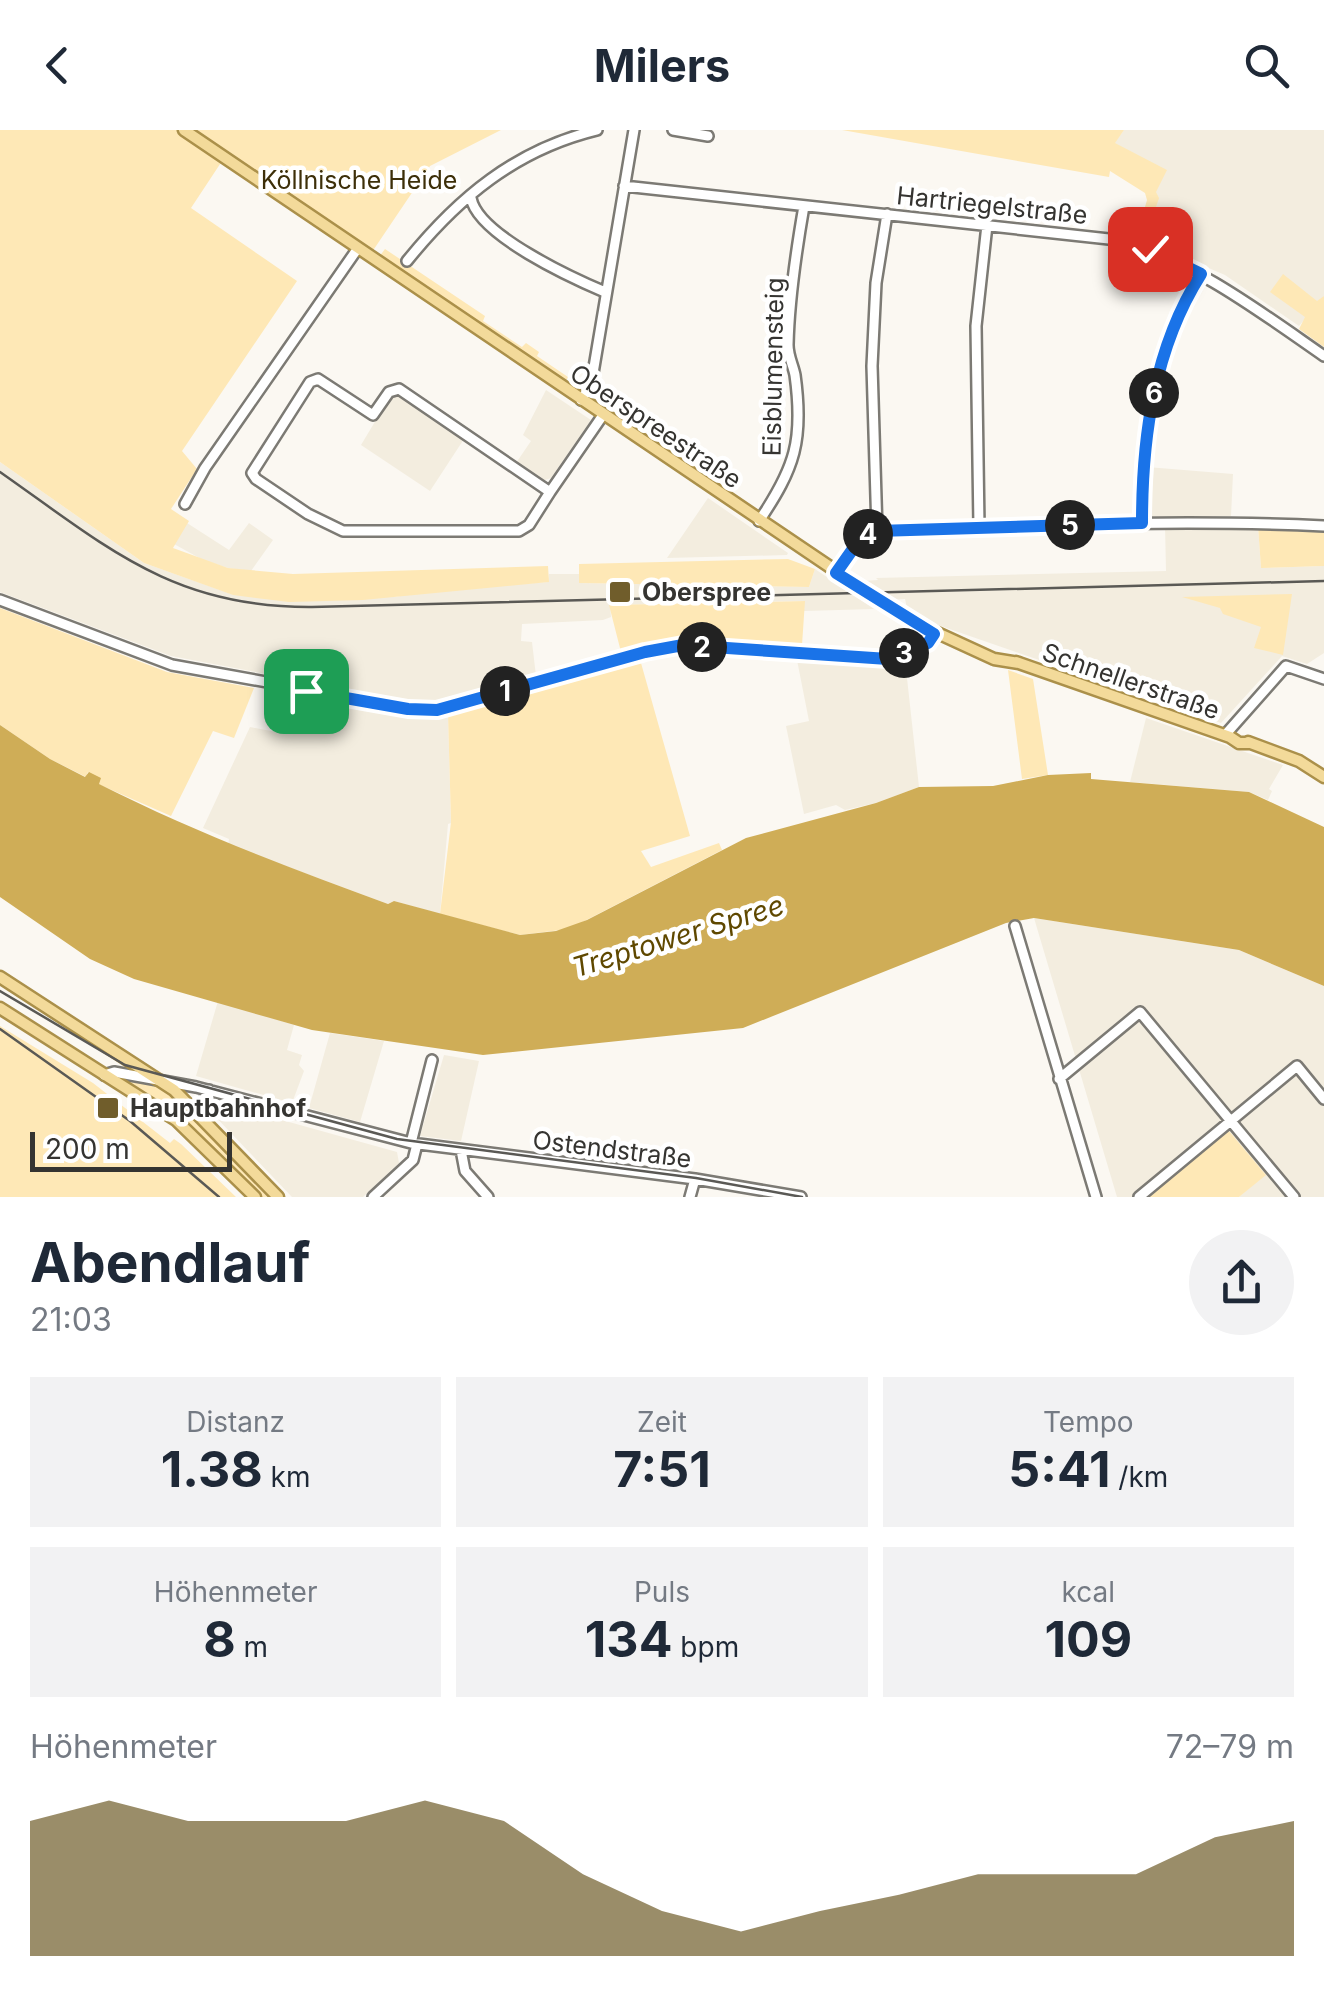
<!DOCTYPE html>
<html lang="de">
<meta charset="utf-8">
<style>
:root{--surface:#fff;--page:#f2f2f3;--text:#1f2937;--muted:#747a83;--accent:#705d2b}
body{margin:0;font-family:Inter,sans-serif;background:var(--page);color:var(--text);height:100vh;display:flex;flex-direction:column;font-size:38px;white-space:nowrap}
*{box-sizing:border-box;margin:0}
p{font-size:32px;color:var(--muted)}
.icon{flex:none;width:55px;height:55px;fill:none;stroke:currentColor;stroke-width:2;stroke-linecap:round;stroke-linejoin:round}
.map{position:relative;height:1067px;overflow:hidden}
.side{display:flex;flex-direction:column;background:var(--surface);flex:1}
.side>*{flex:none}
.scale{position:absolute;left:30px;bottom:25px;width:202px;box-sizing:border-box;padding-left:10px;border:5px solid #353431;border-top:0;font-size:28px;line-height:35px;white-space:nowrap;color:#353431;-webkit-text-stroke:8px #fff;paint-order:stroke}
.pin{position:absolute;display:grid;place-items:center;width:85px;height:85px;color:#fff;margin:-42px;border-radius:20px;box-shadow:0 5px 15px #0006}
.km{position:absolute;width:50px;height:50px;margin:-25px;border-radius:50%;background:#222;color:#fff;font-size:28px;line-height:50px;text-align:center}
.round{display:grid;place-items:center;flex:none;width:105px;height:105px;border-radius:52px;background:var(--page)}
.head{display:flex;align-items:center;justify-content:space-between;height:170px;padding:0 30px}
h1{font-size:55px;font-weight:700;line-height:75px}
.figures{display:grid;grid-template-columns:repeat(3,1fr);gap:15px;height:170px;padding:10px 30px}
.figures div{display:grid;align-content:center;border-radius:0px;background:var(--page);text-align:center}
.figures b{font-size:50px;font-weight:700}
.figures small{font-size:28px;font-weight:400}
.figures p{font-size:28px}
.chart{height:280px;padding:20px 30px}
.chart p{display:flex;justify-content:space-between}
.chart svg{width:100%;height:180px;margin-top:10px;fill:var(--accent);opacity:.7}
header{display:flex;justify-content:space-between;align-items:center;height:130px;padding:0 30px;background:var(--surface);font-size:45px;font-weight:700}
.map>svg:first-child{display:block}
.built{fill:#f3eddf}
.green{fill:#fee8b6}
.water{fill:#cfad57}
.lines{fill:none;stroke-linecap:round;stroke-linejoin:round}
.minor-casing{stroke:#7c7a74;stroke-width:14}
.major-casing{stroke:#ab904a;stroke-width:15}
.minor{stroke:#fff;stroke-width:9}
.major{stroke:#f3da9a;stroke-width:10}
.tram{stroke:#5a5955;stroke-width:2.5}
.rail{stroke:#5a5955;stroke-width:2.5}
.route-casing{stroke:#fff;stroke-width:20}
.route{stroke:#1a73e8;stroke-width:12}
.poi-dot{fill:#705d2b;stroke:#fff;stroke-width:4}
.labels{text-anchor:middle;stroke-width:9;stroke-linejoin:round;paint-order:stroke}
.park-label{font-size:25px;fill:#3d2f09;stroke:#fff}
.street-label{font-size:25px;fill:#353431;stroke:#fff}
.poi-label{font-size:25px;font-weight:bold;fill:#353431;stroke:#fff;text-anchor:start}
.water-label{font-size:28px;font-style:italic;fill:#5f4800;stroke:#fff}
</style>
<header><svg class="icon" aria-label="back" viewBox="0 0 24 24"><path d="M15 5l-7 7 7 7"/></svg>Milers<svg class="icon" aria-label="search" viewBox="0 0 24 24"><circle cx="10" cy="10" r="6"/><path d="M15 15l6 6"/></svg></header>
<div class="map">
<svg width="1324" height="1067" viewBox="0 0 1324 1067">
<rect width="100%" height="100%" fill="#fbf8f2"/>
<path class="built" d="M1124 0H1324V166L1299 196 1225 145 1150 113 1163 89 1154 84 1158 68 1114 13Z
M546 260 591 290 551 348 542 351 516 333 531 311 523 305Z
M396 263 464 309 430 361 361 315 391 265Z
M0 332 144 433 234 465 396 467 417 462 548 452 549 444H579L580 453 809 457 815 439 874 479 804 481V471L610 475 611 487 603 490 522 494 521 511 532 512 536 546 441 572 410 571 171 526 0 462Z
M1147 337 1233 344 1231 386 1150 387Z
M708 368 788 423 787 425 667 428Z
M187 393 229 420 249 393 273 410 251 441 228 438 203 430 174 414Z
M1165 395 1258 396 1261 438 1324 436V523L1307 534 1282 526 1221 593 938 495 907 478 905 469 890 470 863 451 878 450 876 448 1166 441Z
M797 530 889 536 905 530 919 657 876 673 845 680 836 675 804 684 786 596 809 591Z
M299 566 411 587 448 585 451 693 448 694 440 784 394 771 388 774 228 715 229 709 203 698 250 597 281 603Z
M1146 588 1283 635 1269 659 1272 661 1268 670 1249 662 1130 652Z
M1034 788 1239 820 1324 856V1067H1239L1265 1044 1228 1001 1149 1067H1117Z
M218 871 294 895 287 920 302 925 299 935 304 941 292 973 196 946Z
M330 903 384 911 360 992 309 978Z
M444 925 479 931 461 1011 420 1006Z
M213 971 397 1022 399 1033 363 1067H292L208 979Z"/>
<path class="green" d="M0 0H501L430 36 372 122 228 22 191 78 297 151 182 321 197 339 171 379 189 391 173 418 228 438 293 444 548 436 549 452 363 470 289 472 233 465 144 433 0 332Z
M842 0H1124L1115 13 1167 40 1156 62 1159 68 1154 83 1163 89 1150 113 1136 108 1147 70 1145 63 1110 41 1109 47Z
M385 119 485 186 483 191 522 217 526 213 539 222 537 226 568 247 565 253 379 127Z
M1283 144 1317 171 1324 166V217L1299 199 1305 187 1270 162Z
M1258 396 1324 400V436L1261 438Z
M788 429 815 439 809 457 579 453V434Z
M1292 464 1283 525 1254 518 1261 497 1223 484 1220 478 1182 467Z
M805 471 802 515 681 507 621 522 609 475Z
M0 478 167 542 254 558 234 608 213 601 171 686 98 654 88 642 86 647 50 629 0 595Z
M641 533 690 706 641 721 651 737 719 713 722 720 569 799 520 805 440 784 451 692 448 585Z
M1008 540 1033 549 1048 645 1022 649Z
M0 896 93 953 170 1013 174 1009 181 1014 236 1067H0Z
M121 947 162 956 273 1067H260C216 1023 172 982 119 948Z
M1228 1000 1266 1045 1239 1067H1149Z"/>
<path class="water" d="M0 595 50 629 85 647 89 642 101 648 99 654C192 701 289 738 388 774L394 771 520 805 556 801 587 790 746 708 876 673 919 657 993 656 1048 645 1091 643V649L1249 662 1324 697V856L1239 820 1034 788 1006 793 743 898 483 925 312 900 134 849 90 829 0 767Z"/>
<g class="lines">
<g class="minor-casing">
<path id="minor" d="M673 0 708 6
M624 56 1118 110C1195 132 1259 181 1324 226
M471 68C478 105 572 148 605 162
M407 131C458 68 515 20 597 0
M581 270 591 255 634 0
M550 362 529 395 519 401H343L308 384 256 349 252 343 310 252 318 249 373 285 389 262 399 259 550 362 603 285
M185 374 205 338 358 118
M759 391C795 338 804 310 795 245 793 235 788 226 788 215 789 169 796 122 804 76
M1143 393C1142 307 1154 218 1201 144
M979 397 976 196 987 95
M877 401 872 236 876 153 887 84
M836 443 862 406 877 401C1026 396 1175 389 1324 396
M0 470 172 535 422 580 448 578 645 522 683 515 888 529 929 513 934 504
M1225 605 1286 536 1324 549
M1015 796 1096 1067
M104 945 114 942 196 957 411 1013 695 1049 801 1067
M1059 949 1140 882 1294 1067
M197 982 209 960
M411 1013 432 930
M461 1020 465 1041 488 1067
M373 1067 413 1030 417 1014
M690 1067 695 1049
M1139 1067 1297 936 1324 969"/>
</g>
<g class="major-casing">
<path id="major" d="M184 0 907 489 994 529 1019 533
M1016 532 1230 607 1239 613H1250
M1248 612 1299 631 1324 647
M0 847 174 960 278 1067
M0 878 176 990 255 1067"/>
</g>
<use href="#minor" class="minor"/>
<use href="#major" class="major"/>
<path class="tram" d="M0 342C107 417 173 478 312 477L1324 451
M0 861 125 935 397 1009 696 1048 802 1067"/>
<path class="rail" d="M0 899 130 991 219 1067"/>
</g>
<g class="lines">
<g class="route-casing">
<path id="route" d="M306 561 408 579 437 580 645 522 683 515 888 529 928 513 934 504 836 443 862 406 877 401 1142 393C1142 307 1154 218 1201 144L1150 119"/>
</g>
<use href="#route" class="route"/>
</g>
<g class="poi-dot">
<rect x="608" y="450" width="24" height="24" rx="5"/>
<rect x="96" y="966" width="24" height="24" rx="5"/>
</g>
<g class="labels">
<g class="park-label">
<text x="359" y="59">Köllnische Heide</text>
</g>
<g class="street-label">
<text transform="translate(992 75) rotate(6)" y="9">Hartriegelstraße</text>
<text transform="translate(773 237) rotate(-89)" y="9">Eisblumensteig</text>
<text transform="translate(656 296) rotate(34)" y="9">Oberspreestraße</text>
<text transform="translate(1131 551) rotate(19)" y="9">Schnellerstraße</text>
<text transform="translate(612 1019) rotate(7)" y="9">Ostendstraße</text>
</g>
<g class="poi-label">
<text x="642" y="471">Oberspree</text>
<text x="130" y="987">Hauptbahnhof</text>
</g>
<g class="water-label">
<text transform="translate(678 806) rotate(-17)" y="10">Treptower Spree</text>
</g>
</g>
</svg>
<div class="scale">200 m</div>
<div class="pin" style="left:306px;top:561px;background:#1e9e55"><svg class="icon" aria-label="arrive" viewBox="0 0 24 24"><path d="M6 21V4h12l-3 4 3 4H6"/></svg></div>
<div class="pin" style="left:1150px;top:119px;background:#d93025"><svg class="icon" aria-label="check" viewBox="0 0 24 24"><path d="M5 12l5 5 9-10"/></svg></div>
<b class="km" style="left:505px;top:561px">1</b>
<b class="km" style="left:702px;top:517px">2</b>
<b class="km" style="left:904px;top:523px">3</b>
<b class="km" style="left:868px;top:404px">4</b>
<b class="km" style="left:1070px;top:395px">5</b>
<b class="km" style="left:1154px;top:263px">6</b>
</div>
<section class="side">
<div class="head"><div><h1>Abendlauf</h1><p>21:03</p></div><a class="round"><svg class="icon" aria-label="share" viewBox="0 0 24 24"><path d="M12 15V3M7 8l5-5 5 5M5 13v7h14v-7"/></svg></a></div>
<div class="figures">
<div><p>Distanz</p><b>1.38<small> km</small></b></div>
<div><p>Zeit</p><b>7:51</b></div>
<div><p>Tempo</p><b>5:41<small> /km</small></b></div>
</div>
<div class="figures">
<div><p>Höhenmeter</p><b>8<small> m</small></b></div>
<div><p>Puls</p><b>134<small> bpm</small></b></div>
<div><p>kcal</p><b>109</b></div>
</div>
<div class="chart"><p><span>Höhenmeter</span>72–79 m</p>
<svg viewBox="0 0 160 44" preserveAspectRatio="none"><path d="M0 44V11L10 6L20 11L30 11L40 11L50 6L60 11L70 24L80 33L90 38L100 33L110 29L120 24L130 24L140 24L150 15L160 11V44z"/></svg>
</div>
</section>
